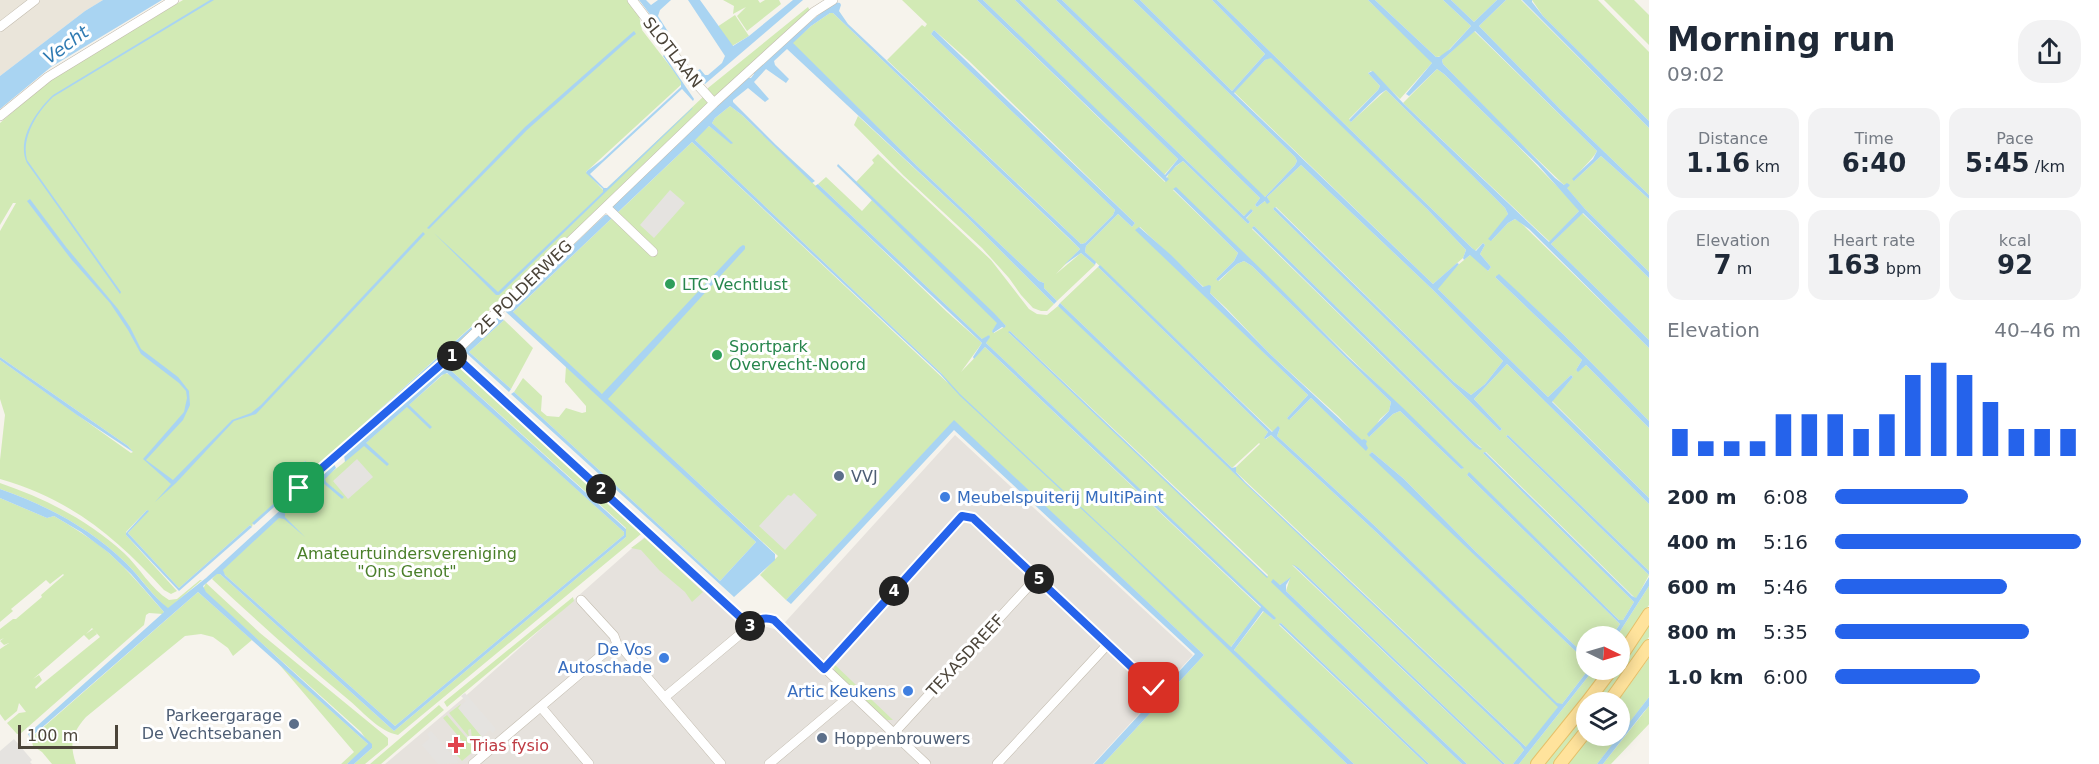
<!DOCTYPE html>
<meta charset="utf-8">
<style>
:root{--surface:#fff;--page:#f2f2f3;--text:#1f2937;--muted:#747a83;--accent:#2563eb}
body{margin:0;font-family:"DejaVu Sans",sans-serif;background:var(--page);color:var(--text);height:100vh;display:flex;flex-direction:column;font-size:22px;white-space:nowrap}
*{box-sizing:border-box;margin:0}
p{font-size:20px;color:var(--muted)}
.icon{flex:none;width:33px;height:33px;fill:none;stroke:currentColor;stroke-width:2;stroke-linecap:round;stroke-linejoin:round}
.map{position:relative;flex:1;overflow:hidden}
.sheet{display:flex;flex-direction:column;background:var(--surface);width:450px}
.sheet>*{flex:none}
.needle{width:39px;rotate:95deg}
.controls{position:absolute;left:1576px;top:626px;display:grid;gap:12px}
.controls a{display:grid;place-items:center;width:54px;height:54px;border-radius:50%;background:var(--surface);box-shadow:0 3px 15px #0003;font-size:30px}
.scale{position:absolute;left:18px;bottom:15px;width:100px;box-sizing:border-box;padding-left:6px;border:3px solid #4b4439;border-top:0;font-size:16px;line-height:21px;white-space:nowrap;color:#4b4439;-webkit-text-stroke:4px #fff;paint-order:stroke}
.pin{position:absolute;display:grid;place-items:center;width:51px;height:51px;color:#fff;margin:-26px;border-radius:12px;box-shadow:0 3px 9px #0006}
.km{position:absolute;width:30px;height:30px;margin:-15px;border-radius:50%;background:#222;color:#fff;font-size:16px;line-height:30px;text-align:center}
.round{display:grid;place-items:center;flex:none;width:63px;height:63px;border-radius:24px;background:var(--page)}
.head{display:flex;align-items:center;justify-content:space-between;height:102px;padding:0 18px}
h1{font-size:33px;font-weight:700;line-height:45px}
.stats{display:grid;grid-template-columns:repeat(3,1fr);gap:9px;height:102px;padding:6px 18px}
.stats div{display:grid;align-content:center;border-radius:15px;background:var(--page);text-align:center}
.stats b{font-size:26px;font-weight:700}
.stats small{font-size:16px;font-weight:400}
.stats p{font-size:16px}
.chart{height:168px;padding:12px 18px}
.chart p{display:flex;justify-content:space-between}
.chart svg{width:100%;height:108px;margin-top:6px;stroke:var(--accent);stroke-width:6}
ul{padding:0 18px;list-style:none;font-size:20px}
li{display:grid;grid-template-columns:96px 72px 1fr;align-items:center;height:45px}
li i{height:15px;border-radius:8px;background:var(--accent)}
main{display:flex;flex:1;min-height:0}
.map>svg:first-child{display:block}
.residential{fill:#eae5da}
.industrial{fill:#e6e2dd}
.green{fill:#d2eab5;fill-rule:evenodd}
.parking{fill:#e5e3e0}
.water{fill:#a9d4f2}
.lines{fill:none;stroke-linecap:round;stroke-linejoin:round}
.minor-casing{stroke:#c2bbae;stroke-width:10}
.major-casing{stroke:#e6c16a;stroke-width:14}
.minor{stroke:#fff;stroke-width:9}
.major{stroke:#ffe39c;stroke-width:12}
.route-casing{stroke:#fff;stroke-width:12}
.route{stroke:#2563eb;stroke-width:8}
.leisure-dot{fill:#2e9e5b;stroke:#fff;stroke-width:2}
.service-dot{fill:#5c6f8a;stroke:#fff;stroke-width:2}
.shop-dot{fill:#3f7fe0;stroke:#fff;stroke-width:2}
.health-dot{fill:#e0444e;stroke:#fff;stroke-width:2}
.labels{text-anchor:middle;stroke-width:6;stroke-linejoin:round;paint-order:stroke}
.street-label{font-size:16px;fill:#4b4439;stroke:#fff}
.leisure-label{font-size:16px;fill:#27864d;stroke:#fff;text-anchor:start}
.service-label{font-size:16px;fill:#4e5e75;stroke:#fff;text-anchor:start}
.shop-label{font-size:16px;fill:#366cbe;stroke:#fff;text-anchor:end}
.park-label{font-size:16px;fill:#4a7f2a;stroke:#fff}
.health-label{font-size:16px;fill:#be3a42;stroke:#fff;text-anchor:start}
.water-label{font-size:18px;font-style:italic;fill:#2e7ab2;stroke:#fff}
</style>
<main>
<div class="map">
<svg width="1649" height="764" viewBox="0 0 1649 764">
<rect width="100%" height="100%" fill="#f6f3ec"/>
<path class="residential" d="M0 0H103L85 11 0 76Z"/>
<path class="industrial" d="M955 435 1193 655 1093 764H385L461 700 648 534 750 628 763 626 778 630Z"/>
<path class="green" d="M183 0H629L638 11 642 30 683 83 586 172 604 191 704 96 709 102 556 250 316 467H312L304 461 309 468 308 473 253 523 252 527 250 525 179 588 128 533 148 511 147 510 126 532V535L177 591 171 594 164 590C116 537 70 499 0 479V460L5 415 0 399V360L131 453 133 452 128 446 0 357V231L16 203H13L0 225V123L47 82Z
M723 0H758L760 3 765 0H779L781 4 747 31 737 16 746 7 733 14 734 6Z
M902 0H977L1165 182 1170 171 1183 161 1248 224 1250 222 1246 219 1253 211 1251 210 1244 216 1020 0H1056L1260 198 1255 205 1257 207 1265 201H1269L1267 197 1301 165 1433 290 1503 361 1485 384 1471 395 1454 382 1276 207 1273 209 1500 431 1502 429 1474 399 1507 364 1649 504V571L1508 435 1506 436 1649 575 1636 599 1486 452 1483 453 1634 602 1623 620H1619L1469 473 1467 475 1620 624 1612 636H1587V657L1476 552 1404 479 1372 452 1370 455 1587 662V669H1589L1562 704H1557L1376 527 1277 436 1280 428 1278 427 1273 432 1085 252 1086 246 1118 214 1132 227 1135 223 969 61 934 30 931 34 1115 210 1113 215 1085 243 1081 244 887 60 922 25 925 27 927 24ZM1176 188 1463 468 1461 469 1400 411 1393 414 1369 437 1380 419 1389 411 1391 402 1252 266 1244 261 1237 264 1219 281 1216 279 1234 261 1238 253 1173 190ZM1254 226 1473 441 1482 448 1474 446 1252 229ZM1140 227 1226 308 1270 354 1338 416 1362 441 1366 450 1311 398 1290 419 1287 418 1308 395 1136 230Z
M983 0H1015L1172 153 1178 159 1164 175Z
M1062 0H1133L1295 157 1297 161 1295 165 1265 197 1262 196Z
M1140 0H1212L1265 54 1232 91Z
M1217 0H1368L1429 58 1432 63 1400 99 1371 71 1368 73 1380 86 1378 90 1349 119 1351 122 1386 90 1505 208 1508 214 1491 241 1508 223 1515 219 1520 222 1649 348V421L1564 335 1499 275 1495 277 1582 360 1576 370 1578 371 1586 365 1649 428V498L1552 401 1573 377 1571 375 1548 397 1437 288 1458 265 1470 255 1474 256 1488 271 1491 267 1480 254 1485 245 1483 243 1475 251 1472 248Z
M1375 0H1443L1471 26 1443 56 1436 57Z
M1451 0H1497L1474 22Z
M1506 0H1521L1649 128V195L1560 109 1479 26Z
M1532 0H1598L1649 52V121L1543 16Z
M1604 0H1634L1649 15V45Z
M808 7 810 11 715 100 708 91V88Z
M830 13H833L1080 249 1056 274 1081 253 1095 265 1057 301 1044 288V283L1039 281 917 166 792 43 811 26Z
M735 15 749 36 732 46 717 27Z
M1474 31 1597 151C1591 162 1579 169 1574 181L1601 156 1649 199V272L1585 209 1564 185 1513 136 1443 64 1442 60Z
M1271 57 1427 209 1466 250 1463 258 1433 284 1234 92 1265 60Z
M1437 69 1444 74 1512 140 1580 210 1550 242 1403 103Z
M730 106 742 115 947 312 982 343 961 372 985 347 1261 608 1230 648 1157 580 1347 764H1103L1204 655 954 421 786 600 760 575 778 556 570 365 567 367 756 542 720 581 514 392 523 378 542 396 541 411 547 416 559 417 566 408 582 413 586 412V406L565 382 566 366 510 315 692 142 948 383 941 373 694 139 709 126 732 144 712 123 715 118Z
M858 116 967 217 1054 304 1047 311H1041L1033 308 1021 295 1009 278 982 248 903 175 854 125Z
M878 154 991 260 1029 309 1037 314 1047 315 1058 306 1062 309 1520 745 1524 750 1513 764H1505L1299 568 1292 565 1502 764H1467L1286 591 1290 578 1280 585 1272 582 1462 764H1429L1281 623 1279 625 1426 764H1354L1239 656 1234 650 1264 611 1274 620 1275 618 986 343 989 335 983 340 818 184 826 177 862 211 872 200 998 323 992 331 994 333 1006 326 856 182 874 163 872 160ZM1010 331 1268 575 1267 577 1009 333Z
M1582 213 1649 278V340L1551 244Z
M1098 267 1268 432 1264 438 1266 439 1271 435 1376 532 1559 707 1527 748 1236 472V467L1260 444 1259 443 1232 468 1060 303Z
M504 320 533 348 511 389 469 352Z
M451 360 456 361 641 534 398 735C379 731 364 713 350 701 302 662 257 621 212 579L217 573 220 574 394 731 626 537V528L446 366Z
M445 373 450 375 624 532V535L395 726 225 575 222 570 311 488 342 464Z
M0 483C46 499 88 520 124 553 139 567 151 589 169 600L177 599 200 580H202L168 609C153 596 141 578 127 564 90 528 48 506 0 489Z
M0 498 47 518 54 516C73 527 92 539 109 553 129 571 146 592 164 612L163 614 149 613 146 615 144 625 20 734H17L7 723 19 713 26 712 19 703 17 711 5 721 0 714V649L9 643 4 645 0 641 4 638 0 640V629L13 619H16L42 597 41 595 64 575 63 574 50 584 46 580 11 609 13 611 0 622ZM92 628 100 637 36 689 35 687 42 680 39 675 33 679 84 635 89 640 97 634 93 629 86 634Z
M645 538 703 592 692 602 685 592 659 570 641 550 631 548Z
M206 583 260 633 388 738V745L365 764H354L372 748 361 732 209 596 203 589Z
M1649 586V605L1620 649V636H1617Z
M198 592 252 640 233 656 228 648 213 637 201 634 185 636 86 717C72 733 69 743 76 764H52L42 752 33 746 31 738Z
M573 597 574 601 447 707 444 702Z
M1649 619V637L1603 702H1590L1615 669H1620V662Z
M1649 658V697L1620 735V702H1617Z
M278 663 368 744V746L347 764H341L354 752Z
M833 663 893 720H887L881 716 835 672Z
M1594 669H1605L1531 764H1519Z
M461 704 459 708 482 737 480 739 485 741 477 748 472 741 471 729 468 730 469 737 449 713Z
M439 705 444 710 381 764H370Z
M1587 706V723L1554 764H1540Z
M1649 706V724L1611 764H1603Z
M447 715 476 749 462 761 454 752 464 743 443 718Z
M1590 735H1620L1597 764H1567Z"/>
<path class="parking" d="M670 190 685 203 654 238 640 225Z
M357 459 373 477 348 499 333 481Z
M794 493 817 515 785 550 759 526 788 495 791 496Z
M465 693 496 729 493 733 490 730 482 737 458 708 466 701 461 696Z
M431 731 459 763 438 764 422 745 430 738 427 734Z
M14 739 32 760 30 762 32 764H0V751Z"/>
<path class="water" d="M103 0H162L51 67 0 109V76L85 11Z
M210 0H214L53 97C37 112 21 138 27 160L121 292 120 294 27 163C16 140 36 111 53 95Z
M639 0H646L651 5 658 0H671L660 10 658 16 674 41 668 38Z
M688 0H700L733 46 749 36 793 0H803L705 84 695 72 700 69 705 75H708L722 63 725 56Z
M977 0H983L1165 175 1178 159 1015 0H1020L1244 216 1251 209 1253 211 1246 218 1250 222 1248 224 1183 161 1176 166 1166 177 1169 179 1166 182Z
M1056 0H1062L1265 197 1295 165 1297 161 1295 157 1133 0H1140L1232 91 1265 54 1212 0H1217L1472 248 1476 251 1483 243 1485 245 1480 254 1491 267 1488 271 1470 255 1464 260 1463 258 1466 250 1427 209 1271 58 1265 60 1234 93 1433 284 1457 263 1459 264 1438 289 1548 397 1571 375 1573 377 1552 402 1649 498V504L1507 364 1474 399 1502 429 1500 431 1273 209 1275 207 1454 382 1471 395 1485 384 1503 361 1433 290 1301 165 1267 197 1270 202 1267 204 1265 201 1257 207 1255 205 1260 198Z
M1368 0H1375L1436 57H1439L1450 49 1471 26 1443 0H1451L1474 22 1497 0H1506L1479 26 1560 109 1649 195V199L1601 156 1574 181 1572 179 1593 159 1597 151 1475 31 1442 60 1443 64 1555 178 1564 185 1567 183 1570 185 1567 188 1585 209 1649 272V278L1583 213 1551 244 1649 340V348L1529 229 1515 219 1508 223 1491 241 1488 239 1508 214 1505 208 1386 90 1380 94 1351 122 1349 120 1378 90 1380 86 1368 73 1373 71 1403 103 1549 242 1579 211 1538 165 1444 74 1437 69 1409 96 1406 94 1432 63Z
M1522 0H1532V2L1543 16 1649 121V128Z
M834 2 840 3 841 5 839 11 848 24 1081 244 1085 243 1113 215 1115 210 931 34 934 30 1135 223 1132 227 1118 214 1086 246 1085 252 1096 262 1095 265 1081 253 1064 265 1080 249 1070 239 833 13H830L811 26 793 43 917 166 1039 281 1044 283V288L1057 301 1054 304 967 217 787 49 774 61 775 65 789 79 786 83 766 69 754 82 769 99 765 102 748 88 733 100V102L776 145 815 181 812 183 742 115 730 106 715 118 712 123 733 143 731 144 709 126 695 140 941 373 960 394 1231 647 1261 607 985 347 974 359 973 357 982 343 815 186 818 184 982 339 989 335 990 337 986 343 1276 618 1274 620 1263 611 1234 650 1354 764H1347L1120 545 960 396 940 374 692 142 616 214 612 207 613 205 747 78H751L754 74 753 70Z
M634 31 636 34 633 36 527 130 429 229 427 228 525 127Z
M663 56 664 55 694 99 693 101 682 89 590 174 604 188H607L693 107 692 109 499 295H496L434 233 498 292 603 192V189L586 173 587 171 602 160 681 87V82Z
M838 164 994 313 1006 326 1004 328 1002 327 993 333 992 331 997 323 841 170 837 166Z
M1176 187 1264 272 1347 356 1402 407 1464 468 1461 469 1400 411 1393 414 1369 437 1367 434 1389 411 1391 402 1252 266 1244 261 1237 264 1218 281 1216 279 1234 261 1238 253 1173 189Z
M30 199 66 247 118 309 130 327 141 349 178 377 189 391 190 405 183 420 146 460 173 480 232 420 251 413 261 405 423 232 425 234 256 414 234 421 176 483 155 502 171 484 143 459 184 412 187 398 186 391 179 383 141 354 128 330 110 303 71 259 27 201Z
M605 215H608L612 218 513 312 602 394 740 247 743 245 745 246V249L608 399 775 554V560L734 597 511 394 514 392 720 581 756 542 506 312 505 310Z
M1254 226 1473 441 1482 449 1480 450 1474 446 1252 228Z
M1139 227 1171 255 1203 287 1209 285 1211 286 1210 293 1270 354 1362 440 1364 439 1367 441 1366 444 1368 448 1366 451 1311 398 1289 420 1287 418 1308 395 1135 230Z
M1100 265 1272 432 1278 426 1280 428 1277 436 1376 527 1557 703 1562 704 1589 669H1594L1519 764H1513L1524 750 1520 745 1058 306 1060 303 1232 468 1236 467V472L1245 482 1526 747 1558 707 1376 532 1271 435 1265 439 1264 438 1268 432 1098 267Z
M1499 274 1564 335 1649 421V428L1586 365 1578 372 1576 370 1582 360 1495 277Z
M488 312 490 314 254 525 252 523 308 473 309 469 304 462 305 461 312 467H316Z
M498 317 504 320 469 352 511 389 509 392 463 350Z
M1010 331 1268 577 1267 578 1008 332Z
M0 357 128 446 133 452 77 415 0 360Z
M446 366 626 529V537L394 731 220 574H217L203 586 206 592 372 744V748L354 764H347L368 744 198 592 30 738 28 734 164 612 131 574 109 553 81 532 54 516 47 518 0 498V489C48 506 90 528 127 564 141 578 152 596 168 608L206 578 299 493 305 491 308 485 334 464 336 468 325 479 326 482 344 497 342 499 322 482C308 485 296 502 285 512V517L305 537 284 519 279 518 223 570 225 575 395 726 624 535V532L447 373 442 375 409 405 432 427 430 429 407 407 366 443 389 464 387 466 364 446 345 462 344 455Z
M954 420 1204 655 1103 764H1094L1195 654 954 430 791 604 786 600Z
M1508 435 1649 571V575L1506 436Z
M1372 452 1404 479 1476 552 1587 657V662L1369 455Z
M1485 452 1632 596 1636 598 1649 577V586L1617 636H1612L1620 624 1467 475 1469 472 1619 620H1623L1634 602 1483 453Z
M147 510 149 511 128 533 179 588 250 525 252 527 179 591 126 535V533Z
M1292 564 1299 568 1505 764H1502Z
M1291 577 1286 585V591L1467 764H1462L1271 582 1273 579 1280 585Z
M1281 623 1429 764H1426L1279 624Z
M1649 697V706L1643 713 1603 764H1597Z"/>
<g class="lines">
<g class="minor-casing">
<path id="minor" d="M632 0 695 82 714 103
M0 27 35 0
M0 116 48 77 174 0
M607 208 653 252
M453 354 750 626
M299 488 453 354 714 103 814 12 833 0
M581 600 614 636 618 647 624 650 721 764
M824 669 962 516 973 518 1154 688
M665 697 750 626C759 620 763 616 774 620L926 764
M541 707 589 764
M893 734 1037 577
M473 764 610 648 618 647
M769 764 851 695
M997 764 1108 644"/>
</g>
<g class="major-casing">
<path id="major" d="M1620 658 1649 614
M1587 702 1612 669
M1609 702 1649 646
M1537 764 1587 702
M1560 764 1587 730"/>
</g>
<use href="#minor" class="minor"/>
<use href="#major" class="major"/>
</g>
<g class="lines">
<g class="route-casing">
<path id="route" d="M299 488 453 354 750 626C759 620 763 616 774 620L824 669 962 516 973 518 1154 688"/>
</g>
<use href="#route" class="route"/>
</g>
<g class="leisure-dot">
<circle cx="670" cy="284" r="6"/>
<circle cx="717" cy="355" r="6"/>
</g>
<g class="service-dot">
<circle cx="839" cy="476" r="6"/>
<circle cx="294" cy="724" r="6"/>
<circle cx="822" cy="738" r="6"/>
</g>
<g class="shop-dot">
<circle cx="945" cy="497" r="6"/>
<circle cx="664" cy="658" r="6"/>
<circle cx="908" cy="691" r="6"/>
</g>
<path class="health-dot" d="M453 736h6v6h6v6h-6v6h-6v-6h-6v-6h6z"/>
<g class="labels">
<g class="street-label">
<text transform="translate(673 52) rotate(52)" y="6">SLOTLAAN</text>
<text transform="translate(523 287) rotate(-44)" y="6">2E POLDERWEG</text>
<text transform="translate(965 655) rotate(-47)" y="6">TEXASDREEF</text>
</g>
<g class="leisure-label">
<text x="682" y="290">LTC Vechtlust</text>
<text x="729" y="352">Sportpark<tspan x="729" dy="18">Overvecht-Noord</tspan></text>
</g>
<g class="service-label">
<text x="851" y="482">VVJ</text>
<text x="282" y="721" text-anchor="end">Parkeergarage<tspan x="282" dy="18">De Vechtsebanen</tspan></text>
<text x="834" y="744">Hoppenbrouwers</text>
</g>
<g class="shop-label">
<text x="957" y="503" text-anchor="start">Meubelspuiterij MultiPaint</text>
<text x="652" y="655">De Vos<tspan x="652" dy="18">Autoschade</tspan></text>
<text x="896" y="697">Artic Keukens</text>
</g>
<g class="park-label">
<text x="407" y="559">Amateurtuindersvereniging<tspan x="407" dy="18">"Ons Genot"</tspan></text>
</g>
<g class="health-label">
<text x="470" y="751">Trias fysio</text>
</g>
<g class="water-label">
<text transform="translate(66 45) rotate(-36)" y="6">Vecht</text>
</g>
</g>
</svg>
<div class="controls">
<a><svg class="needle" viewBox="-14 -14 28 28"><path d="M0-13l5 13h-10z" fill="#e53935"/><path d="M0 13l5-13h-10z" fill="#747a83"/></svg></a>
<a><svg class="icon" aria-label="layers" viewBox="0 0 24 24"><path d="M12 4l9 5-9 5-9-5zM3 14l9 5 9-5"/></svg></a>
</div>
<div class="scale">100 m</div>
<div class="pin" style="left:299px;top:488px;background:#1e9e55"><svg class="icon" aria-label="arrive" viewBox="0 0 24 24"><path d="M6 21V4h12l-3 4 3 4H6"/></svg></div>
<div class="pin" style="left:1154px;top:688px;background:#d93025"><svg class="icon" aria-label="check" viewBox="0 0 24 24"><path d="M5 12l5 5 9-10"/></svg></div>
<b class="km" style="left:452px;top:356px">1</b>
<b class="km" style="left:601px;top:489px">2</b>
<b class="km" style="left:750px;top:626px">3</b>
<b class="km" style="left:894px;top:591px">4</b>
<b class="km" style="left:1039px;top:579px">5</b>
</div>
<section class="sheet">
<div class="head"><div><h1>Morning run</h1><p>09:02</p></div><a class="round"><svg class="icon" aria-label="share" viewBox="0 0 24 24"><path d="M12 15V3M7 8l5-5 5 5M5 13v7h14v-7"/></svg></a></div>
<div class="stats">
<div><p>Distance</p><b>1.16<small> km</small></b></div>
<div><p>Time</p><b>6:40</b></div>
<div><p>Pace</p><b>5:45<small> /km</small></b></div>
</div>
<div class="stats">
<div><p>Elevation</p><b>7<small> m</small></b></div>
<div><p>Heart rate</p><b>163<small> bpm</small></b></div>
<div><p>kcal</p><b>92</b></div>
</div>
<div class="chart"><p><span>Elevation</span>40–46 m</p>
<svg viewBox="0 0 160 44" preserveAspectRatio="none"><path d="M5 44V33M15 44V38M25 44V38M35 44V38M45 44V27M55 44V27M65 44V27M75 44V33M85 44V27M95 44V11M105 44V6M115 44V11M125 44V22M135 44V33M145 44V33M155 44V33"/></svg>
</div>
<ul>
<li><b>200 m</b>6:08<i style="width:54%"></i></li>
<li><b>400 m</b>5:16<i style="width:100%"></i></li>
<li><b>600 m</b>5:46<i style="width:70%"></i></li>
<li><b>800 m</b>5:35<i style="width:79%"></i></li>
<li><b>1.0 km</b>6:00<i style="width:59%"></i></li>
</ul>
</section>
</main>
